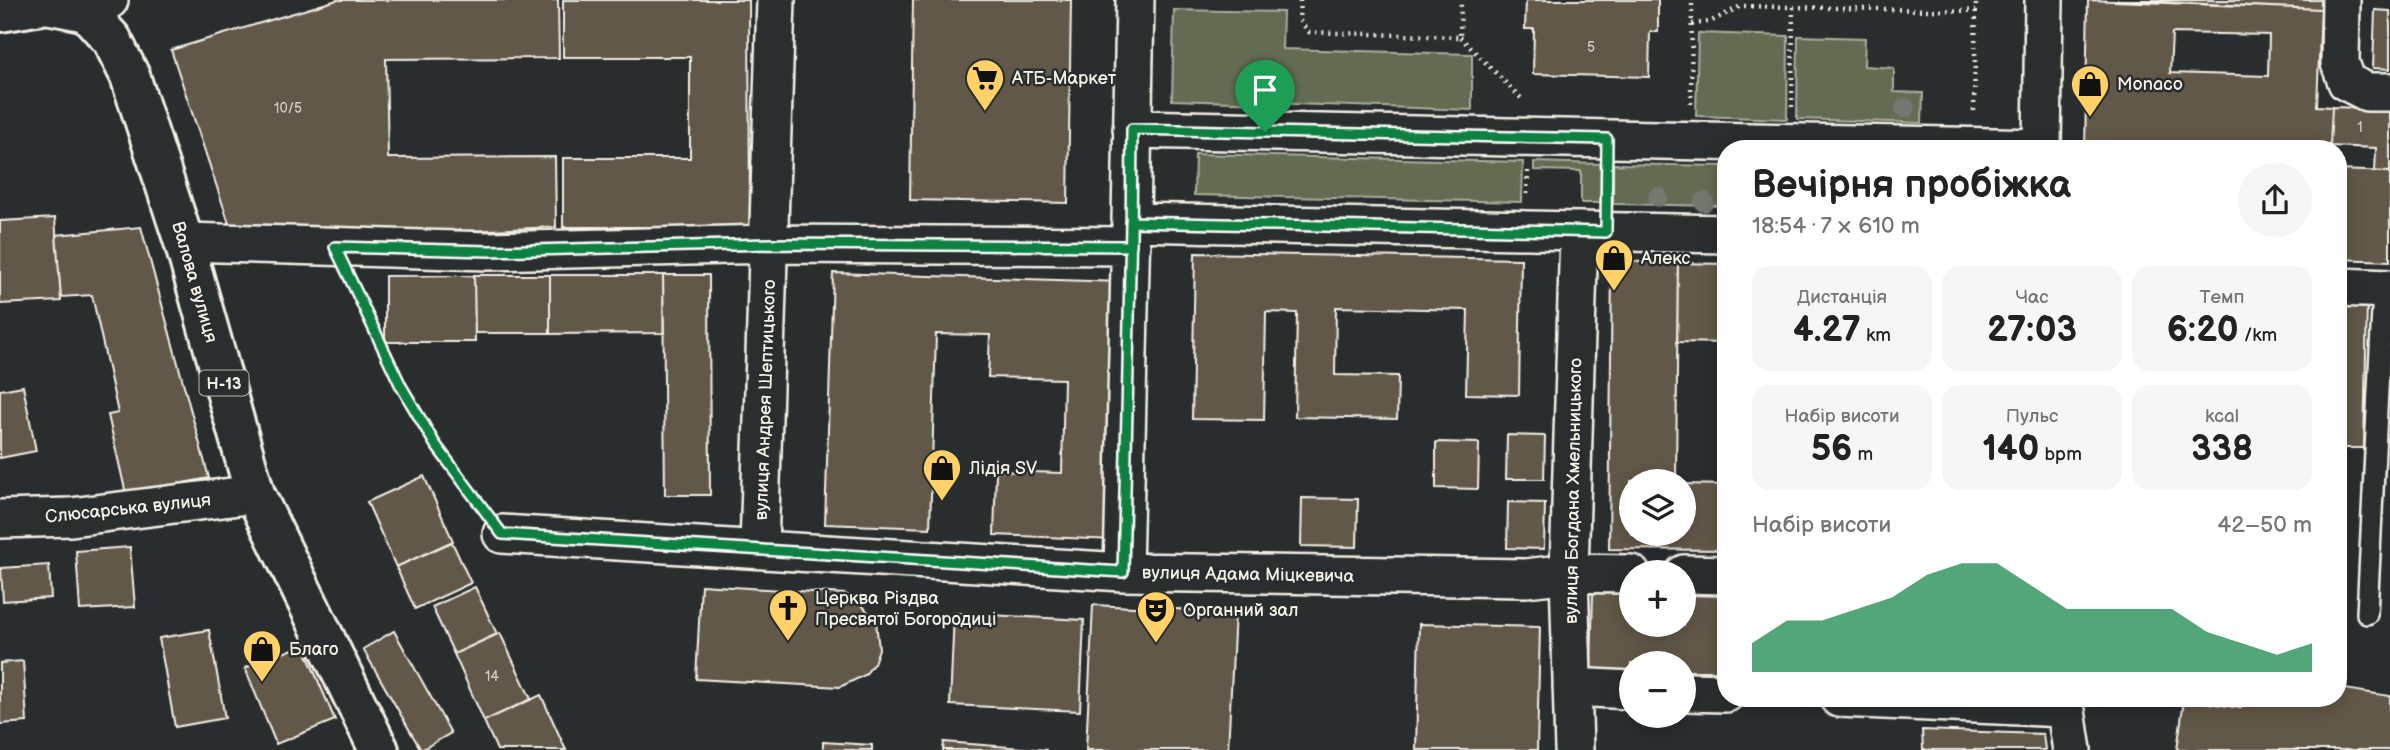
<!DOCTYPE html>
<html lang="uk">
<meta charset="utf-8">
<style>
:root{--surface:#fff;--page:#f6f6f6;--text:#222;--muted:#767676;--accent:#0b8043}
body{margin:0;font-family:"Balsamiq Sans",sans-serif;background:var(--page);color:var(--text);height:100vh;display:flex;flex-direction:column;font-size:26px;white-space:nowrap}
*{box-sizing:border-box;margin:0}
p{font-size:23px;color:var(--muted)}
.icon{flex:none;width:38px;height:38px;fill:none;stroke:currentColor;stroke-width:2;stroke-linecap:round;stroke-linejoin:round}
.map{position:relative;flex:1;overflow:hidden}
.details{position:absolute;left:1717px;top:140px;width:630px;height:567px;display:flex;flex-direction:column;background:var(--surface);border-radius:28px;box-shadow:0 4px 18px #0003}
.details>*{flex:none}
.buttons{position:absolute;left:1619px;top:469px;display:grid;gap:14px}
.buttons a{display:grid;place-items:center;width:77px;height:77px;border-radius:50%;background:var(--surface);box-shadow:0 4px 18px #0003;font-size:35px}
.pin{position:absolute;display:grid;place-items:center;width:60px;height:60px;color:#fff;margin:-72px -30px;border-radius:50% 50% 50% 0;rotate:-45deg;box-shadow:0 0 7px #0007}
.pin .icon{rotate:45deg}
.round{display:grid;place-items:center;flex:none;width:74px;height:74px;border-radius:37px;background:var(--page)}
.headline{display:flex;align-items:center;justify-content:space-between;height:119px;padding:0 35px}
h1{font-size:38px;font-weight:800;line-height:52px}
.metrics{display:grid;grid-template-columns:repeat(3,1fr);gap:10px;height:119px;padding:7px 35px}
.metrics div{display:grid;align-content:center;border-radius:18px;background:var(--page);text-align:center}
.metrics b{font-size:35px;font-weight:800}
.metrics small{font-size:19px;font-weight:400}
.metrics p{font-size:19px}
.chart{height:196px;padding:14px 35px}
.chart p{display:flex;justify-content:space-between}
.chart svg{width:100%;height:126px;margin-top:7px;fill:var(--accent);opacity:.7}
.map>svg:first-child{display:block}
.green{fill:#646c53;stroke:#acae9e;stroke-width:2}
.building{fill:#62594a;stroke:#f4f1e8;stroke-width:2;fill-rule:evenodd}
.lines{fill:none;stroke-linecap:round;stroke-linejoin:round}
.lane-casing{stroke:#f4f1e8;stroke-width:24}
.street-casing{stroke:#f4f1e8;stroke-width:42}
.primary-casing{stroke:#f4f1e8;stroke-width:44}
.path{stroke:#f4f1e8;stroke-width:4.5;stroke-dasharray:2 5;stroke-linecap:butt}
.lane{stroke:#2a2d2e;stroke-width:19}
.street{stroke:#2a2d2e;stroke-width:37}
.primary{stroke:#2a2d2e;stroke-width:38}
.tree{fill:#75786f}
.route-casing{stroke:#fff;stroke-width:14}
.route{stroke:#0b8043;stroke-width:9}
.labels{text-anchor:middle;stroke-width:5;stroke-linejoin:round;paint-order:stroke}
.number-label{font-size:14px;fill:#d0cbc0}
.shield{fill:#2a2d2e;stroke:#b7b6b0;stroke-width:2}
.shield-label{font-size:16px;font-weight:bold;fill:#f4f1e8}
.poi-label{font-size:18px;fill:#f4f1e8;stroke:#2a2d2e;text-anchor:start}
.street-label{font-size:18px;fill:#f4f1e8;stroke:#2a2d2e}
</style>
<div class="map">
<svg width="2390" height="750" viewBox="0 0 2390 750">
<rect width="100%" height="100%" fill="#2a2d2e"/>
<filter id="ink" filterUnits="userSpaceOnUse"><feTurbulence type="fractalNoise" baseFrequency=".0143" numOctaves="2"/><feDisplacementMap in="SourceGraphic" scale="14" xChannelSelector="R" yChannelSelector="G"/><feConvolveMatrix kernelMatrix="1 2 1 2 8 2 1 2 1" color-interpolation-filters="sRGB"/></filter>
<g filter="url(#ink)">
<path class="green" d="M1174 10 1283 12 1282 49 1472 54V110L1172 100Z
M1698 33 1788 36 1787 119 1696 116Z
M1798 36 1865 38 1864 66 1894 68V92L1923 93 1922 123 1797 119Z
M1195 154 1523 162 1522 202 1194 195Z
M1534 162 1601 164V203H1581V171L1534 170Z
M1613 164 1725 166V206L1613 204Z"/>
<path class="building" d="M337 0H558L559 58 386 59 388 158 555 157 556 227 235 241 171 50Z
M563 0H749L750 227H563V158H690V57H563Z
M913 0H1071L1068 203 910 200Z
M1526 0H1658V32H1650L1649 77 1533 74 1534 29H1525Z
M2088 0 2321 9 2317 106 2332 107 2330 146 2255 143V149H2085ZM2172 33 2269 35 2268 76 2170 73Z
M2117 0H2321V9Z
M2375 10 2390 11V69L2373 68Z
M2332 107 2390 109V172H2375L2376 148 2330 146Z
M2338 170 2390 172V261L2338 259Z
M55 218 61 301 0 304V221Z
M141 227 209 478 126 494 108 415 118 413 92 295 61 297 56 235Z
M1195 253 1521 259 1519 395 1466 394 1468 310 1336 307 1335 375 1398 376 1397 419 1295 417 1297 313 1266 312 1264 420 1192 419Z
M1612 261 1678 263 1676 481H1631V534H1684V484L1726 485V550L1609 549Z
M1678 263 1726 264V343L1677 342Z
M833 273 1122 282 1115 540 994 535 996 471 1062 473 1064 379 988 377 990 335 936 334 930 528 825 524Z
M474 275H550V333H475Z
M474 275 475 342H385V276Z
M550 275H663L664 333 550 334Z
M663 275H709L710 495H665Z
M2338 301 2367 302 2364 448H2338Z
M23 386 36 451 0 458V390Z
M1507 435 1545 436 1544 479H1506Z
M1436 442 1479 443 1478 489 1436 488Z
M424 476 453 541 396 567 367 502Z
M1302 498 1358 499 1357 547 1301 546Z
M1508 502 1545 503 1544 549 1507 548Z
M452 542 471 583 415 609 396 567Z
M130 547 135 607 80 610 76 551Z
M49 565 51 598 3 601 1 568Z
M701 585 845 594 858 600 876 622 879 649 874 663 865 675 840 687 696 679Z
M475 587 497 634 454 654 432 607Z
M1593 593 1631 594V625H1684V595L1726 596V671H1684V663H1631V670L1591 669Z
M1093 605 1235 612 1228 750H1086Z
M954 613 1084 620 1080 711 950 705Z
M1419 624 1540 627 1537 750H1416Z
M209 630 225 718 175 727 159 638Z
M394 631 451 733 421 750 363 649Z
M500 633 531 699 484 721 454 654Z
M303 645 335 720 276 744 245 668Z
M23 661 27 722 0 724V663Z
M2338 688 2390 696V750H2177L2184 699 2241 708 2242 698H2338Z
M541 695 566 750H497L484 721Z
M1922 730 2043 734 2045 750H1923Z
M823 742 872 745V750H823Z
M944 742 1047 750H943Z"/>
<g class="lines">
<g class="lane-casing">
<path id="lane" d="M2367 614 2383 289"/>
</g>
<g class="street-casing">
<path id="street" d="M1135 0 1131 222 1726 234
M2341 0 2340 63 2347 82 2367 92H2390
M87 12 109 0
M1132 129 2042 148
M2042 149 2044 0
M184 242 489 251 770 244 1131 246
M2338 287 2390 289
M0 519 71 517 255 494
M502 534 1123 572 1526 578 1569 573 1631 574
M759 548 776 0
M1123 572 1131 223
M1684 574 1726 575
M1572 687 1631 690
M1684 692 1726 693
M1839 698 2065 708
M2064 698 2072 750
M1574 750 1569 573 1579 231"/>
</g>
<g class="primary-casing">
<path id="primary" d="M0 12 47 4 87 12 112 40 130 76 184 242 255 494 379 750"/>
</g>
<path class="path" d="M1300 0 1299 20 1309 32 1460 37 1461 0
M1692 24 1710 22 1741 6 1976 11
M1460 37 1524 101
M1691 104 1692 0
M1792 107 1793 7
M1974 111 1976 0
M1527 194 1528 171
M1607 198V175
M352 283 401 386 434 444 482 508"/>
<use href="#lane" class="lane"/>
<use href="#street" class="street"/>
<use href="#primary" class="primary"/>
</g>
<g class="tree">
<circle cx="1905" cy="108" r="10"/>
<circle cx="1658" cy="197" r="10"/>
<circle cx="1704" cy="202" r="10"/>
</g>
</g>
<g class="lines" filter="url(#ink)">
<g class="route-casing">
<path id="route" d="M1265 132 1132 129 1131 246 770 244 489 251 335 247 401 386 435 444 502 534 1123 572C1126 455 1129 339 1131 222L1606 232 1607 139 1265 132"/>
</g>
<use href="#route" class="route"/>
</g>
<defs>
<g id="supermarket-pin" transform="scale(2.0125)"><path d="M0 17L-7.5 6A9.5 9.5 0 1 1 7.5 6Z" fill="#ffd166" stroke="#2a2d2e"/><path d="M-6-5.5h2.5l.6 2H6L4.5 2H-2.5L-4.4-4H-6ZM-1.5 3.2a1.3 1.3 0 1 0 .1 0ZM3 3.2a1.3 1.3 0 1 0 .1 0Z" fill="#111"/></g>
<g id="shop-pin" transform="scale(2.0125)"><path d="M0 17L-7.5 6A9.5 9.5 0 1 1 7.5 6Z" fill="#ffd166" stroke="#2a2d2e"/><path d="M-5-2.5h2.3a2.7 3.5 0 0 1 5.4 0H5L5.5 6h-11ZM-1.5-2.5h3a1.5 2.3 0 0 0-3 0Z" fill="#111"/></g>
<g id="church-pin" transform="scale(2.0125)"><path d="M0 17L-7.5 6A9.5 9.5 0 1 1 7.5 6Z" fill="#ffd166" stroke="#2a2d2e"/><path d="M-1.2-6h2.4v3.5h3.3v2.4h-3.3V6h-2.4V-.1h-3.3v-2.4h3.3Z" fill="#111"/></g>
<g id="theatre-pin" transform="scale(2.0125)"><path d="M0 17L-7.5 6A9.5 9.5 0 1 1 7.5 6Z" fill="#ffd166" stroke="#2a2d2e"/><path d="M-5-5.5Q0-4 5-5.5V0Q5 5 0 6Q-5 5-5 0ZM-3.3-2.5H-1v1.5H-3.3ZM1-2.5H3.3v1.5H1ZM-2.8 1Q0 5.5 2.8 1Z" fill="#111"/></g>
</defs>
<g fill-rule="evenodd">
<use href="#supermarket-pin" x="985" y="78"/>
<use href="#shop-pin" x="2090" y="84"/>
<use href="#shop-pin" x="1614" y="258"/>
<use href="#shop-pin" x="942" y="468"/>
<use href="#church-pin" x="788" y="608"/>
<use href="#theatre-pin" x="1156" y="610"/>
<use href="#shop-pin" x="262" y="649"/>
</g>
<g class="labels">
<g class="number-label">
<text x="1591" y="52">5</text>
<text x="288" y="113">10/5</text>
<text x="2360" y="132">1</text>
<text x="492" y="681">14</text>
</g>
<rect class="shield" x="199.5" y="370.5" width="49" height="25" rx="5"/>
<g class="shield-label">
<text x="224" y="389">Н-13</text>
</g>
<g class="poi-label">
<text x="1012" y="84">АТБ-Маркет</text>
<text x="2117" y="90">Monaco</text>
<text x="1641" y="264">Алекс</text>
<text x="969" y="474">Лідія SV</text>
<text x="815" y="604">Церква Різдва<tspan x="815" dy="21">Пресвятої Богородиці</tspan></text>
<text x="1183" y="616">Органний зал</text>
<text x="289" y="655">Благо</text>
</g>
<g class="street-label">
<text transform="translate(195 282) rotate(74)" y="6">Валова вулиця</text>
<text transform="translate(765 400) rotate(-88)" y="6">вулиця Андрея Шептицького</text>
<text transform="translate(1573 491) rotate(-89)" y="6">вулиця Богдана Хмельницького</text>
<text transform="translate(128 508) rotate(-6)" y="6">Слюсарська вулиця</text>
<text transform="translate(1248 574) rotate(1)" y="6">вулиця Адама Міцкевича</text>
</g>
</g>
</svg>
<div class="buttons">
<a><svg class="icon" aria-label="layers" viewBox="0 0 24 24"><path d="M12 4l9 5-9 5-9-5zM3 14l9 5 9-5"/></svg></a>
<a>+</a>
<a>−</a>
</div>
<div class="pin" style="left:1265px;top:132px;background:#1e9e55"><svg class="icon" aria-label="arrive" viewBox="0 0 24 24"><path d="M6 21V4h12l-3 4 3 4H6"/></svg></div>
<section class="details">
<div class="headline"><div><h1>Вечірня пробіжка</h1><p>18:54 · 7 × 610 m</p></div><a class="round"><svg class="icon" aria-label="share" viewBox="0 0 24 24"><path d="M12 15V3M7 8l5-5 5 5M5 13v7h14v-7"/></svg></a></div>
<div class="metrics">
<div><p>Дистанція</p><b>4.27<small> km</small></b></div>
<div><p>Час</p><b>27:03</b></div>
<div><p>Темп</p><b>6:20<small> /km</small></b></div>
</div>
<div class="metrics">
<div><p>Набір висоти</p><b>56<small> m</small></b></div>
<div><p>Пульс</p><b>140<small> bpm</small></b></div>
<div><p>kcal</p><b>338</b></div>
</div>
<div class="chart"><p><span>Набір висоти</span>42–50 m</p>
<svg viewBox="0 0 160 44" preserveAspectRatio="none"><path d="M0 44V34L10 26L20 26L30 22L40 18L50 10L60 6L70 6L80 14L90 22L100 22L110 22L120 22L130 30L140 34L150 38L160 34V44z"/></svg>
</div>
</section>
</div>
